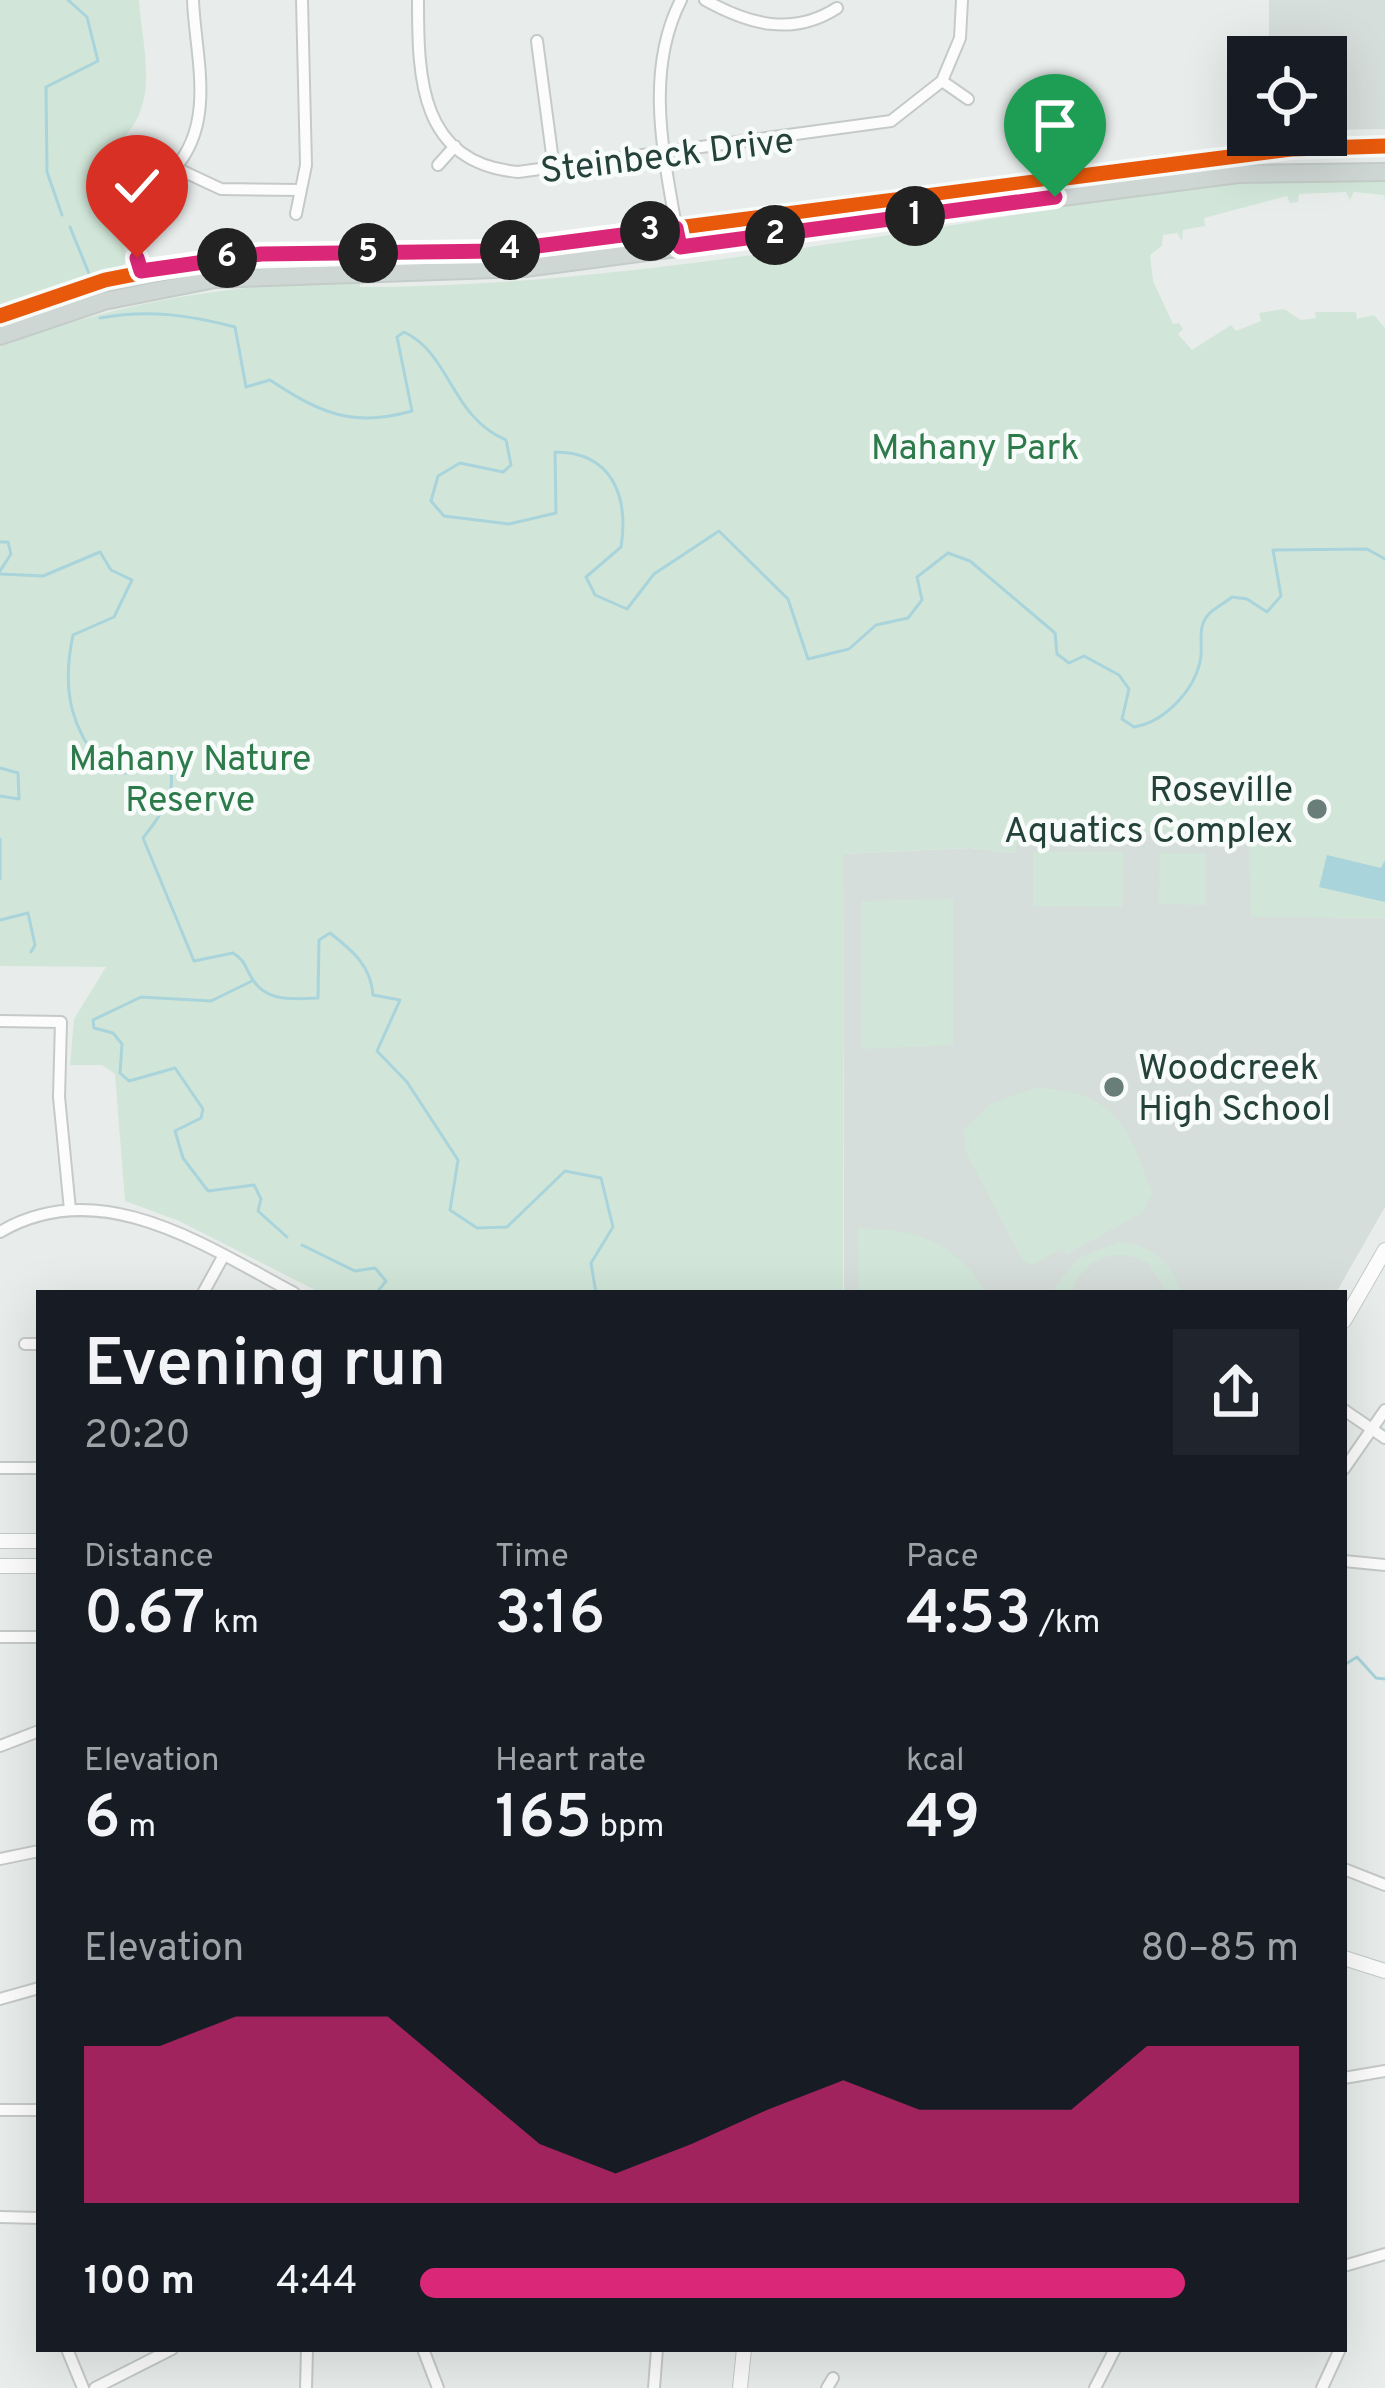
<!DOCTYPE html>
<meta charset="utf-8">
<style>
:root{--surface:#171b24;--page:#20242c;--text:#f1f3f6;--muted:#9ea1a6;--accent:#db2777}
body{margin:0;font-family:Overpass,sans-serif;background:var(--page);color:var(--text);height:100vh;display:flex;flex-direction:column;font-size:45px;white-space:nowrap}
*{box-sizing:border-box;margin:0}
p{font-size:39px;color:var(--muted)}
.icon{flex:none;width:66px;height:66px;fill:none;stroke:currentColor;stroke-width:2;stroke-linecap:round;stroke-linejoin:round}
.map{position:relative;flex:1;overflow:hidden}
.panel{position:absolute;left:36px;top:1290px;width:1311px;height:1062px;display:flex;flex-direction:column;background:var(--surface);border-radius:0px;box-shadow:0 12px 48px #0002}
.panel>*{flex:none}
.controls{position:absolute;left:1227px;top:36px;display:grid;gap:24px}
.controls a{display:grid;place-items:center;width:120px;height:120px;border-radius:0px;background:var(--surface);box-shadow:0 12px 48px #0002;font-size:60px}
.pin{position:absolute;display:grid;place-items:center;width:102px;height:102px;color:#fff;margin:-123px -51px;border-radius:50% 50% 50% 0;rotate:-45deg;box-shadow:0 0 12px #0007}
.pin .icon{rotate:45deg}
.km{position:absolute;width:60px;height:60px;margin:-30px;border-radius:50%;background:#222;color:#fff;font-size:33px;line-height:60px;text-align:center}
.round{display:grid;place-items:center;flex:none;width:126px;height:126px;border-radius:0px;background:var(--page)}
.head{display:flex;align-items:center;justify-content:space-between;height:204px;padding:0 48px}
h1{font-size:66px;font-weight:600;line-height:90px}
.stats{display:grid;grid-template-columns:repeat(3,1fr);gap:18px;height:204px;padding:12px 48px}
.stats div{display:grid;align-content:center}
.stats b{font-size:60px;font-weight:600}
.stats small{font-size:33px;font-weight:400}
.stats p{font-size:33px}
.chart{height:336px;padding:24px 48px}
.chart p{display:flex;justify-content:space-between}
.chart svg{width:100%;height:216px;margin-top:12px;fill:var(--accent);opacity:.7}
ul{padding:0 48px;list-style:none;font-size:39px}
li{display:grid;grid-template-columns:192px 144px 1fr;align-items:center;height:90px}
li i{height:30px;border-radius:15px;background:var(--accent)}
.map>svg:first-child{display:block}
.built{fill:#d6dedb}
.green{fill:#d1e6d8}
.water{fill:#a9d4db}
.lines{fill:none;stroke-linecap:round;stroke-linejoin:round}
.stream{stroke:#a9d4db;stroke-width:3}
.street-casing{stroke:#c5cac8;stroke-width:14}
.secondary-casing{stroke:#c3cbc8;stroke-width:16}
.primary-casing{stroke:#c3ccc9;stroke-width:20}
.street{stroke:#fcfcfc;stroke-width:10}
.secondary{stroke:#fcfcfc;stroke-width:14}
.primary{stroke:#cfd7d5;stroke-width:16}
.cycleway-casing{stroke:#f7fbf9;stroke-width:22}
.cycleway{stroke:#e8590c;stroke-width:15}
.route-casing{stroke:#fff;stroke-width:24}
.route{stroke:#db2777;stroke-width:15}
.poi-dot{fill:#697e78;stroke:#f7fbf9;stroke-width:4.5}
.labels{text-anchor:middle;stroke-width:9;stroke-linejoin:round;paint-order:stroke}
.street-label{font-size:36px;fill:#24423a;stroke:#f7fbf9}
.park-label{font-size:36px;fill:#2d7a4b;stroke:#f7fbf9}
.poi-label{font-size:36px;fill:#24423a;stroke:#f7fbf9;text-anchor:end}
</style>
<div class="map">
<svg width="1385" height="2388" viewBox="0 0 1385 2388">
<rect width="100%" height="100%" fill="#e8edeb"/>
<path class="built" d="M1269 0H1385V129L1326 130V57H1269Z
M1250 831 1252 916 1385 918V1207L1336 1293H844L843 854 970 848 1015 853 1016 837Z"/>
<path class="green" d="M0 0H139C143 54 162 108 115 145L134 184 119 190 112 204 127 259 118 274 0 312Z
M1294 177 1385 182V203L1384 195 1354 192 1350 200 1346 192 1299 194 1298 202 1290 203 1287 196 1204 218 1205 226 1183 230 1182 241 1177 233 1163 235 1162 246 1150 255 1153 281 1173 324 1179 323 1183 329 1178 334 1192 350 1231 325 1236 331 1261 321 1259 313 1284 309 1301 320 1316 318 1315 312H1356L1357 319 1374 315 1385 328V918L1251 917 1249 831 1017 837 1016 853 969 848 843 854V1293H321L179 1221 125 1201 115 1074 102 1065H70L74 1019 106 967 0 966V347C118 301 233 284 360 281V287C549 287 737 258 923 230 1047 211 1169 184 1294 177Z
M1033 852H1123L1122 907 1033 906Z
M1160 853H1206V905L1159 904Z
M953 899V1045L862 1049V901Z
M1034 1088C1114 1090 1128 1125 1152 1193L1143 1212 1067 1254 1062 1248 1032 1265 1023 1261 967 1154 963 1131 991 1104Z
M858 1229C912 1226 960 1244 985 1293H858Z
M1119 1242C1151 1245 1172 1262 1181 1293H1168L1148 1263C1116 1245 1083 1258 1071 1293H1051L1077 1259Z"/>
<path class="water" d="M1327 855 1381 868 1385 860V902L1319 887Z"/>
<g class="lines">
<path class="stream" d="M62 215 47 172 46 87 98 61 87 17 68 0
M70 227 90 276
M100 318C148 309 189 315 235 327L246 387 270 380C320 413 352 428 412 411L397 337 404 332C451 354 450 416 506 440L511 465 503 472 460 463 438 476 431 501 444 516 509 524 556 513 555 452C612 452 629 496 621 547L586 577 595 595 627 609 654 574 719 531 788 599 808 659 849 649 876 625 908 618 922 600 917 577 948 553 970 561 1055 633 1057 654 1069 663 1084 656 1119 675 1129 689 1122 719 1134 727C1164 722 1193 692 1200 662 1204 647 1196 629 1208 615 1214 608 1225 603 1232 597L1247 599 1267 612 1281 596 1273 550 1367 549 1385 559
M0 542H8L11 554 0 571
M0 574 43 576 100 552 111 570 132 580 114 617 73 635C61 691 71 732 109 773H128L162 755C185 784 162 814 143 838L194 961 233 953C244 960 244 964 250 975 264 1003 292 999 318 998L319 940 330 933C353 951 371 966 373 995L400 1000 377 1051 407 1082 458 1160 450 1210 477 1228 507 1227 565 1171 601 1178 613 1227 591 1263 596 1293
M0 768 18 773 19 799 0 796
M0 839V879
M0 920 28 913 35 945 31 952
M252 981 211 1001 141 997 93 1020 94 1028 113 1033 122 1044 120 1073 129 1081 175 1068 203 1109 201 1118 175 1131 183 1158 208 1191 254 1185 261 1199 258 1211 287 1237
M302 1245 355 1271 375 1268 386 1281 378 1291
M1344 1665 1357 1657 1376 1678 1385 1679"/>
<g class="street-casing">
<path id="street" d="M418 0C418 77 419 163 518 172L891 121 942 81 960 38 962 0
M705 0C748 24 792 37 837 8
M537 41 554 169
M942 81 968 99
M438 165 455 146
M176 168 221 189 301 190
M296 214 306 165 302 0
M677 232C664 156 644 72 681 0
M142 277 127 202C142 190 161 183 174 169 217 122 195 55 193 0
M0 1021 61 1022 59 1097 70 1210
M0 1232C100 1173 206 1246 294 1293
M203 1293 224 1255
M25 1344H39
M1344 1410 1385 1438
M0 1468H39
M1344 1469 1385 1410
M1344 1561 1385 1565
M0 1637H39
M0 1746 39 1731
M0 1859 39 1851
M1344 1869 1385 1885
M0 1999 39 1988
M1344 2078 1385 2071
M0 2110H39
M0 2217 39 2218
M1344 2266 1385 2254
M67 2349 83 2388
M423 2349 438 2388
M95 2388 172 2349
M306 2388 307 2349
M654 2388 657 2349
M827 2388 833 2378
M1095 2388 1115 2349
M1322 2388 1340 2349"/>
</g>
<g class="secondary-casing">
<path id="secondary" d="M1344 1321 1385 1250
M0 1541H39
M0 1566H39
M1344 1958 1385 1971
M740 2388 744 2349"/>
</g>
<g class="primary-casing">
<path id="primary" d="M0 316 105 280 213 259 499 251 1291 149 1385 146
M0 336 104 301 215 279 525 268 1238 174 1385 172"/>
</g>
<use href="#street" class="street"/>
<use href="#secondary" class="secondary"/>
<use href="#primary" class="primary"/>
<g class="cycleway-casing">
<path id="cycleway" d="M0 316 105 280 213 259 499 251 1291 149 1385 146"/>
</g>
<use href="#cycleway" class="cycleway"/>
</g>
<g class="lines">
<g class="route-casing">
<path id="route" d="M137 258 141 271 261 254 499 251 676 228 680 247 1055 197"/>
</g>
<use href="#route" class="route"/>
</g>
<g class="poi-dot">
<circle cx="1317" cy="809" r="12"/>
<circle cx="1114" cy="1087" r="12"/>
</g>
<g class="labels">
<g class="street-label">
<text transform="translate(667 154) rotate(-7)" y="13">Steinbeck Drive</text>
</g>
<g class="park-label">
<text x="975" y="459">Mahany Park</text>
<text x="190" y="770">Mahany Nature<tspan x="190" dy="41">Reserve</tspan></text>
</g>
<g class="poi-label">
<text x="1293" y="801">Roseville<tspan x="1293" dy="41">Aquatics Complex</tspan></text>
<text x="1138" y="1079" text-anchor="start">Woodcreek<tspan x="1138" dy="41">High School</tspan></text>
</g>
</g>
</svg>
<div class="controls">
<a><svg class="icon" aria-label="locate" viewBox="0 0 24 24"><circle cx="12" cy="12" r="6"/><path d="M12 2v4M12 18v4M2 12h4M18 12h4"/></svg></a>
</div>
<div class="pin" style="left:1055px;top:197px;background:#1e9e55"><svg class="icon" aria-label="arrive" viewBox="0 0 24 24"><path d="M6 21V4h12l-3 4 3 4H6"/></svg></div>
<div class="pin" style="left:137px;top:258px;background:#d93025"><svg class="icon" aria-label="check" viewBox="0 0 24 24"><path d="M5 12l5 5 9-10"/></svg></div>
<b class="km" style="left:915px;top:216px">1</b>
<b class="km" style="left:775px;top:235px">2</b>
<b class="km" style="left:650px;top:231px">3</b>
<b class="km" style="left:510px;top:250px">4</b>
<b class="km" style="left:368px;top:253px">5</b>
<b class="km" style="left:227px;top:258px">6</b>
<section class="panel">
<div class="head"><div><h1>Evening run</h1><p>20:20</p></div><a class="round"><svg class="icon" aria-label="share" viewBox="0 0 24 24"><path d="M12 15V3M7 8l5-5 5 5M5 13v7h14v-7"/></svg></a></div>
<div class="stats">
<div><p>Distance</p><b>0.67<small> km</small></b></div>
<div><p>Time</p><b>3:16</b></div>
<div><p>Pace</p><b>4:53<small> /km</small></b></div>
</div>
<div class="stats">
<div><p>Elevation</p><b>6<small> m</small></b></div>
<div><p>Heart rate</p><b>165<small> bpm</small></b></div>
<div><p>kcal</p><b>49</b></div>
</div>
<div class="chart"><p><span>Elevation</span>80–85 m</p>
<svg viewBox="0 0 160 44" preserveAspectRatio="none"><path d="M0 44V12L10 12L20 6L30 6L40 6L50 19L60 32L70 38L80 32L90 25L100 19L110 25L120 25L130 25L140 12L150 12L160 12V44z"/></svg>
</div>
<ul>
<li><b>100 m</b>4:44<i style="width:87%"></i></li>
</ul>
</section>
</div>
